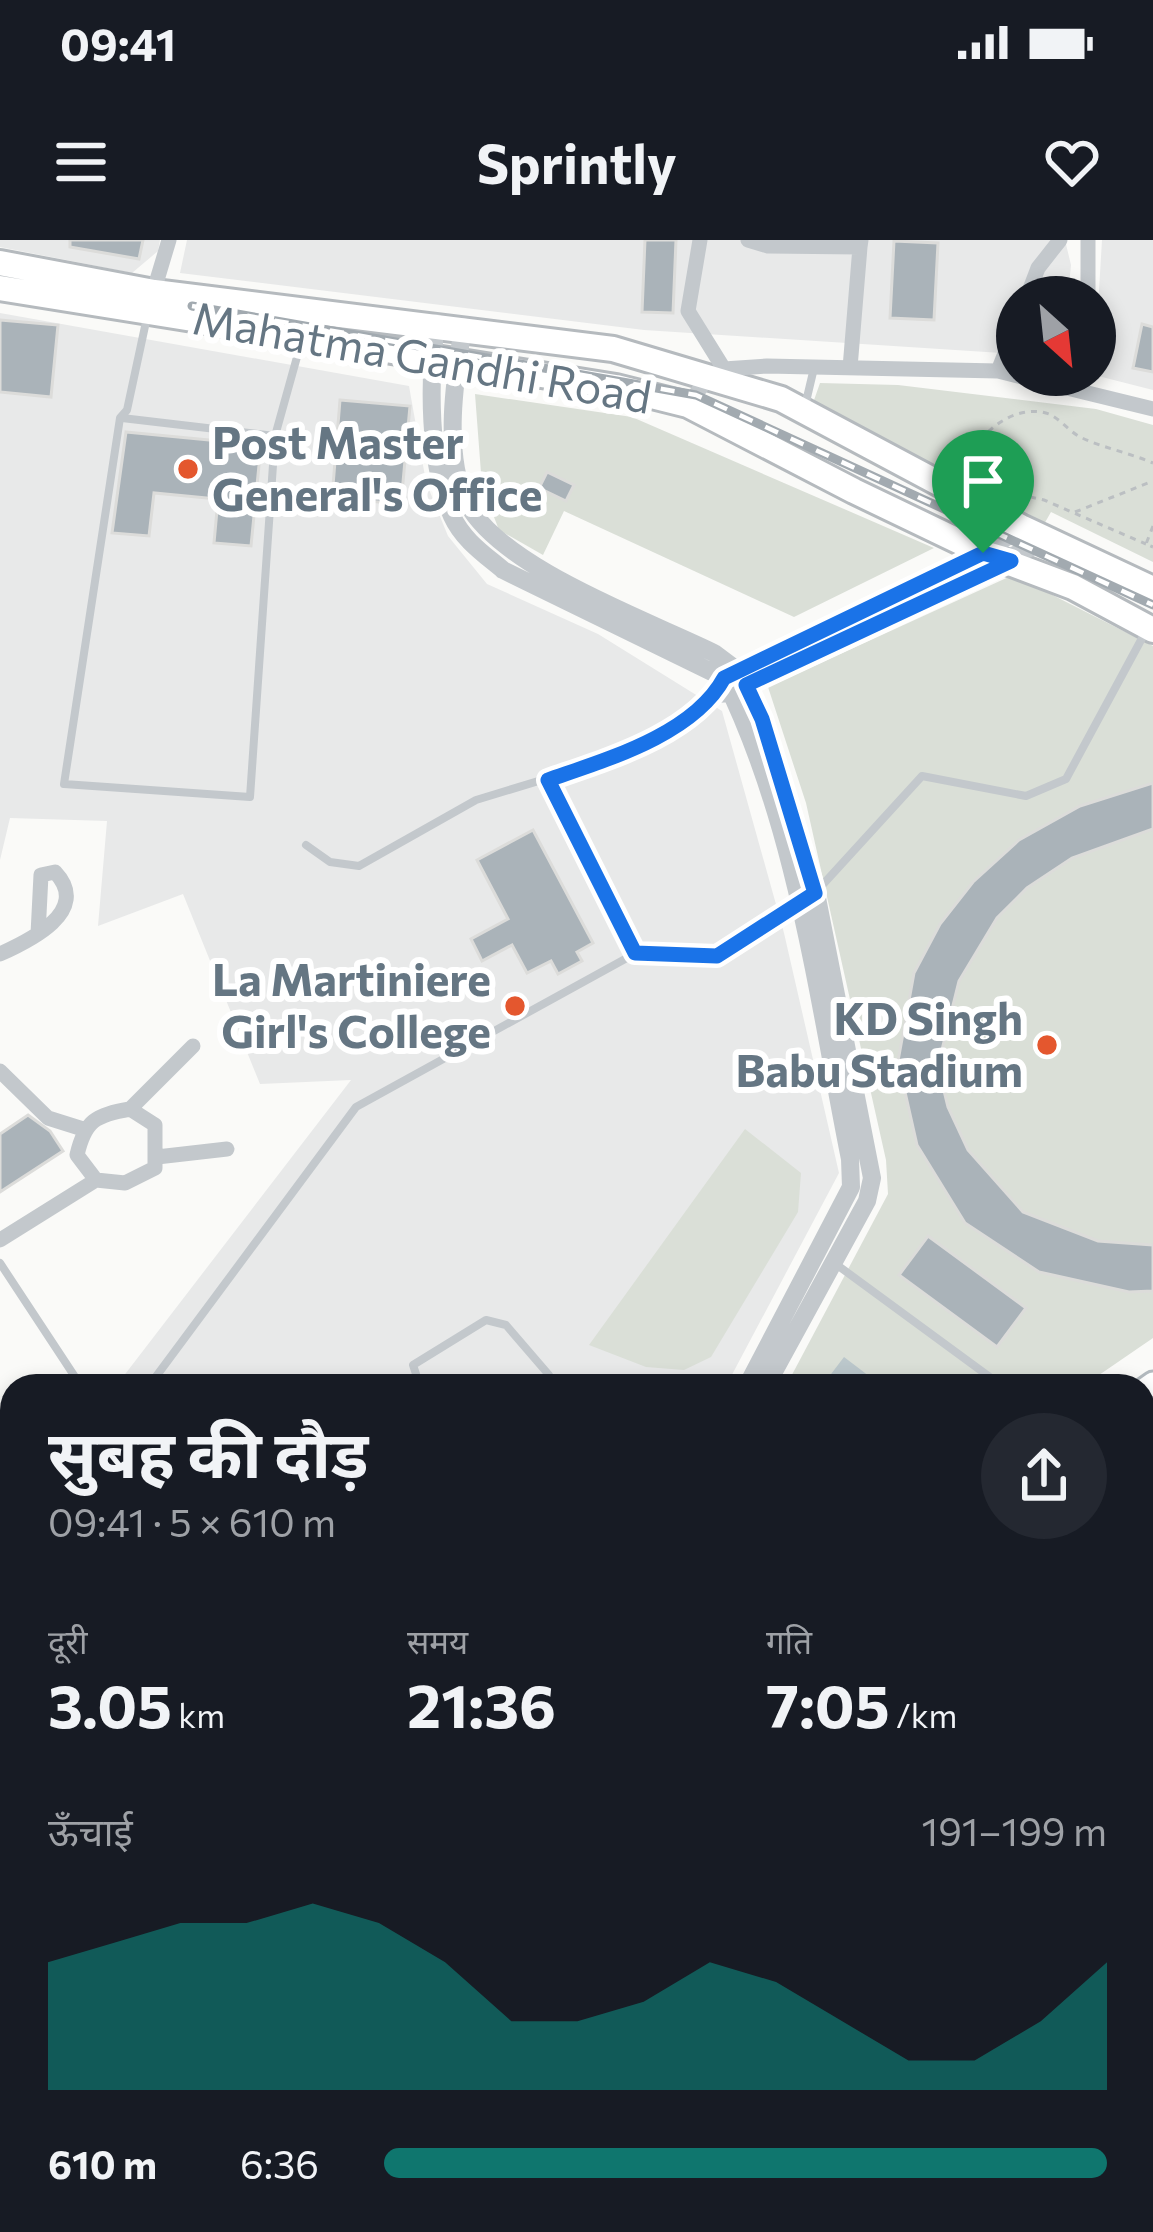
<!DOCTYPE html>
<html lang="hi">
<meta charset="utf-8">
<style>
:root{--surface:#171b24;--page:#242831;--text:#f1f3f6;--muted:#9ea1a6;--accent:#0f766e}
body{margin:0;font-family:Commissioner,"Noto Sans Devanagari",sans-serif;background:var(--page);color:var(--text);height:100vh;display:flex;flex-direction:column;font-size:45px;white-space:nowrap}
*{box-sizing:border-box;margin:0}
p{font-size:39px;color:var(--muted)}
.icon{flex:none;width:66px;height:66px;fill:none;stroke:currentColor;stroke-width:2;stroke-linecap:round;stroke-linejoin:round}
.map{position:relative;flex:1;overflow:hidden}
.drawer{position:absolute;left:0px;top:1134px;width:1155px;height:858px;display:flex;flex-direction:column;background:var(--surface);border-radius:36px 36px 0 0;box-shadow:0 6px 18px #0003}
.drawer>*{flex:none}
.needle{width:78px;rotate:153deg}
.tools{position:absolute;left:996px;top:36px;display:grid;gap:24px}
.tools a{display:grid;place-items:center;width:120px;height:120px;border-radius:50%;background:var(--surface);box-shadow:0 6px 18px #0003;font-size:60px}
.pin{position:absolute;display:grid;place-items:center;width:102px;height:102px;color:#fff;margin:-123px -51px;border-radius:50% 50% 50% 0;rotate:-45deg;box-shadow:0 0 12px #0007}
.pin .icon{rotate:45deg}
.round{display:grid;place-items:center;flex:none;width:126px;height:126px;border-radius:63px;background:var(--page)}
.summary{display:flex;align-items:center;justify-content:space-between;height:204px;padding:0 48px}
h1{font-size:66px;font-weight:700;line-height:90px}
.metrics{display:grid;grid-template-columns:repeat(3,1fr);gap:18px;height:204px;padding:12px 48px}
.metrics div{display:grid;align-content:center}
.metrics b{font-size:60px;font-weight:700}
.metrics small{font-size:33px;font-weight:400}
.metrics p{font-size:33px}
.chart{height:336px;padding:24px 48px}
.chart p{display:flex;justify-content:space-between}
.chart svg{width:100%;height:216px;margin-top:12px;fill:var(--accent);opacity:.7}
ul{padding:0 48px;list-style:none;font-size:39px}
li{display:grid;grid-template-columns:192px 144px 1fr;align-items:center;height:90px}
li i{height:30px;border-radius:15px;background:var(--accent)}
.status{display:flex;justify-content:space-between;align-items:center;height:84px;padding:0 60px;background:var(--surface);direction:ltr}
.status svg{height:33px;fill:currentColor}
header{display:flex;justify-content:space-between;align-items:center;height:156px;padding:0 48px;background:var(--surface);font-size:54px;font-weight:700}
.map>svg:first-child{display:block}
.built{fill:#e8e9e9}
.green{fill:#dadfd7}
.water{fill:#bbc7cb}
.building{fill:#aab3b9;stroke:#dcdcda;stroke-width:3}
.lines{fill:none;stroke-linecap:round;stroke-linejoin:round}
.secondary-casing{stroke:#b3babf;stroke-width:27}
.primary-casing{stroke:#b5babe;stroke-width:30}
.path{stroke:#bbbfc2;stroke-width:3;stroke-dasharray:6 6;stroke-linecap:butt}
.service{stroke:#c3c8cc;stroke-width:8}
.minor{stroke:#c3c8cc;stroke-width:15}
.tertiary{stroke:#c3c8cc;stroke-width:18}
.secondary{stroke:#fff;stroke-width:21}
.primary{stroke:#fff;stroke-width:24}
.rail-casing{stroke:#a2aab0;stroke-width:9}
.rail{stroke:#fff;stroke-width:4.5;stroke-dasharray:14;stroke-linecap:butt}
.route-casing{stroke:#fff;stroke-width:24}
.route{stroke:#1a73e8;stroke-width:15}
.poi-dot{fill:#e4572e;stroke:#fff;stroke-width:4.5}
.labels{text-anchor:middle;stroke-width:12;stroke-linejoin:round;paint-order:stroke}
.street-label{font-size:45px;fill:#657683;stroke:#fff}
.poi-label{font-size:45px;font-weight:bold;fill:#657683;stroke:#fff;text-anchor:end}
</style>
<div class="status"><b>09:41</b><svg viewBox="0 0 49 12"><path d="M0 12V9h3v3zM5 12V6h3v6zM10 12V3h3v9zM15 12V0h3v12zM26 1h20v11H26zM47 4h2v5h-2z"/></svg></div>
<header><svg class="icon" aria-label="menu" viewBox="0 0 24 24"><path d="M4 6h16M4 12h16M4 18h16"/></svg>Sprintly<svg class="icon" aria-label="heart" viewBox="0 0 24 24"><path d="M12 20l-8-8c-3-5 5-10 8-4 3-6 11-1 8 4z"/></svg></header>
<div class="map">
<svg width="1153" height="1992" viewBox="0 0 1153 1992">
<rect width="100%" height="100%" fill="#fafaf8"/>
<path class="built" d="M0 0H160L158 11 132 33 0 7Z
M187 0H1065L1071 25 1068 57H1017V114L644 90 180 33Z
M1102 0H1153V150L1094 135Z
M0 73 409 146 426 242 448 296 487 344 598 394 722 471 784 693 839 933 726 1146H116L351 840 260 844 183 654 98 686 107 581 10 578 0 620Z
M1146 1177 1153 1182V1312L1143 1300Z
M12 1251V1358L0 1346V1262Z
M12 1907V1980H558L564 1992H0V1914Z"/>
<path class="green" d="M820 143 898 145 1096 169 1153 185V322L1051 272 1043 286 813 163Z
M475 154 632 177 934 308 794 377 564 271 543 315 499 290 482 246Z
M1013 335 1153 406V1098L1083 1146H786L888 954 886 920 806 563 768 447Z
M745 889 801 933 798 972 711 1117 684 1130 646 1127 589 1105Z
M1153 1842V1964L1143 1973V1869Z
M1000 1980H1135L1121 1992H983Z"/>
<path class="water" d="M844 1117 882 1146H822Z"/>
<path class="building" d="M70 0H143L139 19 70 7Z
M645 0H676L673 73 642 72Z
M894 1 938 3 934 80 890 78Z
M0 80 58 85 51 157 0 152Z
M1142 84 1153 87V132L1133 128Z
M340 160 410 166 401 264 332 258Z
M126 192 261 205 251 306 214 303 218 259 154 253 149 296 112 293Z
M547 232 574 245 566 261 539 248Z
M1153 543V589L1072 618 1027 648 997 678 959 741 938 826 948 867 968 910 1023 972 1098 1001 1153 1005V1051L1129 1052 1039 1032 965 983 917 905 898 821 914 733 940 684 973 642 1019 600 1080 566Z
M533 590 593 703 577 712 582 721 558 734 551 721 527 733 512 705 482 721 471 699 508 679 477 620Z
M28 875 50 891 63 911 0 952V894Z
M928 996 1026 1068 997 1107 899 1035Z
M446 1980H534L513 1992H453Z"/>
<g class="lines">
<g class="secondary-casing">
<path id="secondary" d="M1143 1150 1153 1143
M0 1896 12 1889
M579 1980 584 1992"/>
</g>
<g class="primary-casing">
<path id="primary" d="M0 23 154 52 613 109 781 159 1021 287 1153 349
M0 48 616 147 688 165 854 251 983 313 1073 347 1153 390"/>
</g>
<path class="path" d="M966 233C969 199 1013 161 1049 174 1060 179 1069 191 1080 197 1103 208 1130 213 1153 223
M995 249 1044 260 1146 304
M1075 272 1153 241
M1153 286 1146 304 1153 307
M1143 1963 1153 1954
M1110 1992 1124 1980"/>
<path class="service" d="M147 77 127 170 120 178 64 544 250 557 275 196
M805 166 814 128
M122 178 275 196 302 99
M547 540 636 713
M306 605 330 622 359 626 476 560 588 526 643 502 715 455
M816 652 922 536 1026 556 1066 539 1147 389
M833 1022 1002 1146
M0 1023 81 1146
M149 1146 356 867 636 713 717 716 800 665
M420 1146 413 1125 486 1080 506 1085 549 1135
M1143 1163 1153 1171
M1143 1316 1153 1326
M1143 1476 1145 1474
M0 1915 12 1938
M34 1980 40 1992
M126 1980 159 1992
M244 1980 250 1992
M91 1992 115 1980
M186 1992 206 1980
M363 1992 377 1980"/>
<path class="minor" d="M700 0 688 71 724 129
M748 0 768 6 860 7 861 0
M1027 57 1038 28 1060 0
M1088 57V0
M151 60 169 0
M850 128 860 7
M998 131 1017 83
M688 165 709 136 724 129 767 126 998 131 1153 169
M0 714C29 701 92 671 55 632L41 635 38 694
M0 831 48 878 83 889
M130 869 193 806
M157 917 227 909
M0 1000 96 940 125 943 155 928V885L130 869C96 875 85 880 77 915L96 940
M0 1502 12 1499"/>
<path class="tertiary" d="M436 83C429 142 428 222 452 276 463 300 484 314 503 330L724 438C797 586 818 759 850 919L851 947 747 1146
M463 87C455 138 443 213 466 261 498 327 647 380 714 413L738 431 762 479 816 653 872 938 867 961 766 1146
M729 436 983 313 1021 287
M716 454 731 453 1050 298"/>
<use href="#secondary" class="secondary"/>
<use href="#primary" class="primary"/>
<g class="rail-casing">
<path id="rail" d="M192 66 696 155 1153 365"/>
</g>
<use href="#rail" class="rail"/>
</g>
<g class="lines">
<g class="route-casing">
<path id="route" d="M983 313 1011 321 746 445 762 479 815 653 717 716 635 713 548 540C605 520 693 495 724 438Z"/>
</g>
<use href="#route" class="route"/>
</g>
<g class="poi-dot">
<circle cx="188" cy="229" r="12"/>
<circle cx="515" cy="766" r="12"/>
<circle cx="1047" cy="805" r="12"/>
</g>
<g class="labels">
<g class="street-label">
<text transform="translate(422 118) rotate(10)" y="16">Mahatma Gandhi Road</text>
</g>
<g class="poi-label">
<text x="212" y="219" text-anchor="start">Post Master<tspan x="212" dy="52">General's Office</tspan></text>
<text x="491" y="756">La Martiniere<tspan x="491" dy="52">Girl's College</tspan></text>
<text x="1023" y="795">KD Singh<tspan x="1023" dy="52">Babu Stadium</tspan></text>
</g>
</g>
</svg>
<div class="tools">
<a><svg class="needle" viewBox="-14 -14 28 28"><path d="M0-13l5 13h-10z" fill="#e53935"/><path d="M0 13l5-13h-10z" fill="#9ea1a6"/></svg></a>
</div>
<div class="pin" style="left:983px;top:313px;background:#1e9e55"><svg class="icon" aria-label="arrive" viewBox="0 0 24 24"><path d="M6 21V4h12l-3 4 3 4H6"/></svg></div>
<section class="drawer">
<div class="summary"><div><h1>सुबह की दौड़</h1><p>09:41 · 5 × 610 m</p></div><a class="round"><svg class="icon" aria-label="share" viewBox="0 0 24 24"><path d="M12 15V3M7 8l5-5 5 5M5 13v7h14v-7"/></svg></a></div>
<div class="metrics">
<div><p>दूरी</p><b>3.05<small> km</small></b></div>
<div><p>समय</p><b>21:36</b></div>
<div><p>गति</p><b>7:05<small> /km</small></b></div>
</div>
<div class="chart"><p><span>ऊँचाई</span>191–199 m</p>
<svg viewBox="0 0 160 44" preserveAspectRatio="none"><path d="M0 44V18L10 14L20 10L30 10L40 6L50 10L60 18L70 30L80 30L90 26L100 18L110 22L120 30L130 38L140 38L150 30L160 18V44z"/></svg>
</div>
<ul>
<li><b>610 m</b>6:36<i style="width:100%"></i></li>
</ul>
</section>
</div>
